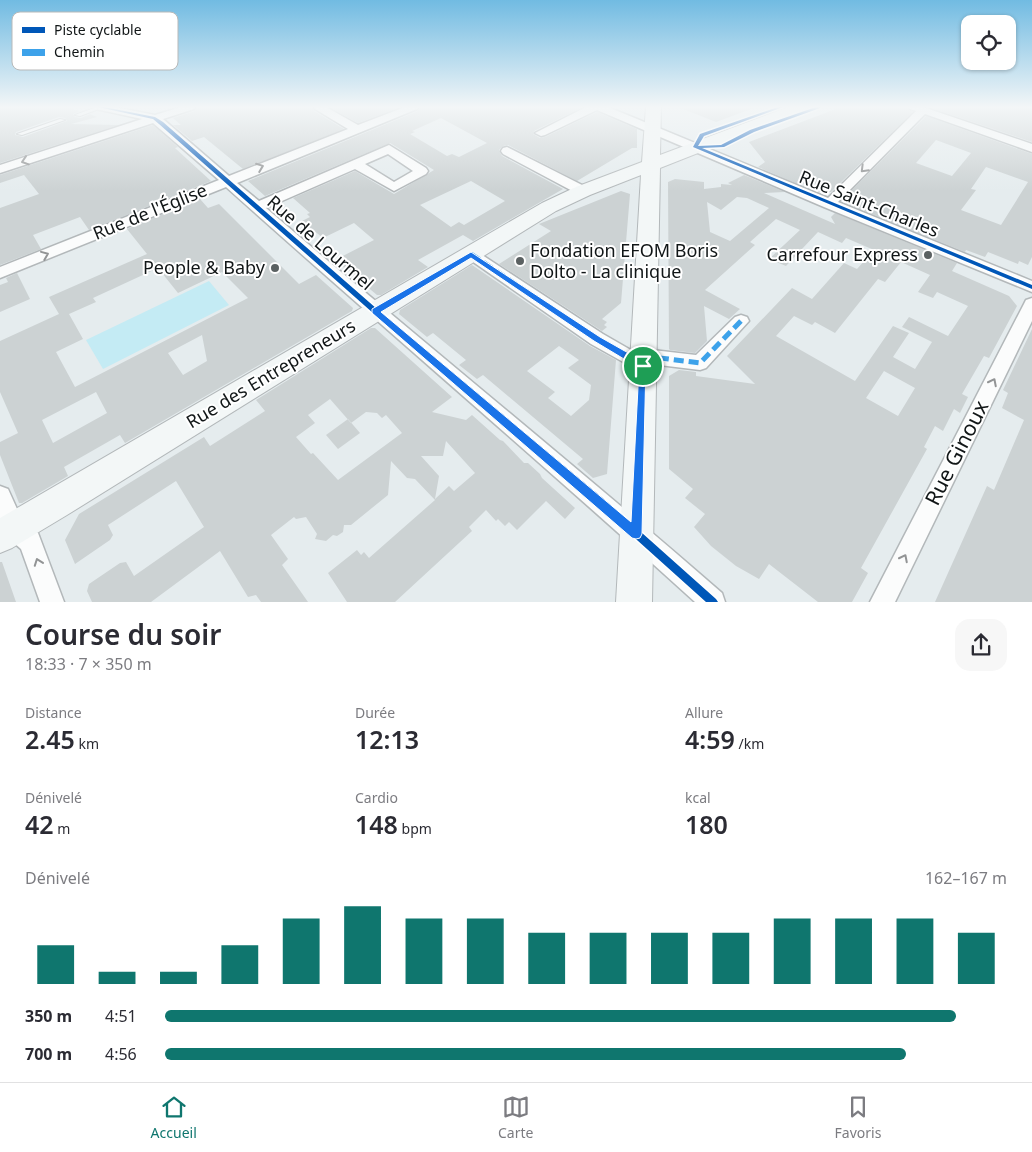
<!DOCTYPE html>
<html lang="fr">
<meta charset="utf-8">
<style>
:root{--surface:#fff;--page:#f7f7f7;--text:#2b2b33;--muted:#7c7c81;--line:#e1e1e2;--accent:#0f766e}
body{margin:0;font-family:"Noto Sans",sans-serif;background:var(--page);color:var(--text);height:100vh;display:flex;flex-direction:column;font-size:19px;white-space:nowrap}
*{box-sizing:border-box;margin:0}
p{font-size:16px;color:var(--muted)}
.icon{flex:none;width:28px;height:28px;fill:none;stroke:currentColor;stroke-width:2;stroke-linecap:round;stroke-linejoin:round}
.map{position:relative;height:602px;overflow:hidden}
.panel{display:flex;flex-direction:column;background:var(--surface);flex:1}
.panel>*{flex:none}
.controls{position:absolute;left:961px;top:15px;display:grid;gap:10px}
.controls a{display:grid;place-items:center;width:55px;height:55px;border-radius:10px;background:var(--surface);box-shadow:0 1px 4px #0004;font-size:25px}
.pin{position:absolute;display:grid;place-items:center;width:42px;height:42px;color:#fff;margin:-21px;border:2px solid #fff;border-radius:50%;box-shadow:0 1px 5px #0007}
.round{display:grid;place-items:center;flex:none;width:52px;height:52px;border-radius:15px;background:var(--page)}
.summary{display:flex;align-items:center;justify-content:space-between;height:85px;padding:0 25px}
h1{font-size:28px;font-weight:600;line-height:38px}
.metrics{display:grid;grid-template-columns:repeat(3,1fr);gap:8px;height:85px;padding:5px 25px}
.metrics div{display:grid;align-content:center}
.metrics b{font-size:25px;font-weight:600}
.metrics small{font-size:14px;font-weight:400}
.metrics p{font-size:14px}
.chart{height:140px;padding:10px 25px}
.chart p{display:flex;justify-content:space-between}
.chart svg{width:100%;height:90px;margin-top:5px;stroke:var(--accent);stroke-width:6}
ul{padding:0 25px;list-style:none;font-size:16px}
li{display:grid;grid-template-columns:80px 60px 1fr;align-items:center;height:38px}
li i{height:12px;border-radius:6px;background:var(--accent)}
.tabs{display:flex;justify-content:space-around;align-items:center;height:70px;border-top:1px solid var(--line);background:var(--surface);font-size:14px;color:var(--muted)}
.tabs a{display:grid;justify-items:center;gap:2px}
.tabs .active{color:var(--accent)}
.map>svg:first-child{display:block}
.green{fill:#c4ebf4}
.building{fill:#ccd2d3;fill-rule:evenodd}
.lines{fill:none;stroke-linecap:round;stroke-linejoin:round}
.lane-casing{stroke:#b3b8ba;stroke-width:2}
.street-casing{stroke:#b3b8ba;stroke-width:3}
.secondary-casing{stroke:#b3b8ba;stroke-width:2}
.path{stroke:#d4d6d6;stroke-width:2;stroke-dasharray:3 3;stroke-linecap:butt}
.lane{fill:#fbfcfc;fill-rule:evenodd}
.street{fill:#fbfcfc;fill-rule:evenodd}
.secondary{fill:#f3f7f7;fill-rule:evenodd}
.path-bridge{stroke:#d4d6d6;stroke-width:2;stroke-dasharray:3 3;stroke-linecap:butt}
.quiet{stroke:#3da2ea;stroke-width:5;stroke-dasharray:10 5;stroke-linecap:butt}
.cycleway-casing{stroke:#fff;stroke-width:3}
.cycleway{fill:#0057b8;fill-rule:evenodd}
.oneway{stroke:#929495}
.route{fill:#1a73e8;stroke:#fff;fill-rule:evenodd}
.poi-dot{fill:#5b6162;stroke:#fff;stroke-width:2}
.labels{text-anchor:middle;stroke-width:4;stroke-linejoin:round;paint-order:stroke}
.street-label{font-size:18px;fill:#111617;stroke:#fff}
.poi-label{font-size:18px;fill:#111617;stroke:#fff;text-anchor:end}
.near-street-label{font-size:21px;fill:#111617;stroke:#fff}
.key{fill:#fff;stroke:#b8b9b9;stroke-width:1}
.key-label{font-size:14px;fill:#111617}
</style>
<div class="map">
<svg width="1032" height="602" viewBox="0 0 1032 602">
<rect width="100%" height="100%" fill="#e5ecee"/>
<path class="green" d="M209 281 229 305 103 369 86 340Z"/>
<path class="building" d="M0 107H72V109L80 111 73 114 75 117 81 118 90 114 97 117 71 124 119 125 0 163ZM59 117 65 118 67 121 23 137 15 135 16 132Z
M197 107H312L314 111 344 129 243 169 204 137 192 141 173 125H181L173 118 195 111Z
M329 107H401L358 123Z
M420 107H583L534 131 533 134 540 138 545 137 597 112 637 129V148H632L577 181 508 145 503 146 499 150 502 156 563 189 473 241 463 235 418 260 428 267 381 295H377L335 260 374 240 354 223 323 238 302 221 310 217 307 214 310 213 293 198 355 171 394 194 434 170 390 143 265 196 248 181 418 111ZM441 118 487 143 459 157 452 154 447 156 410 134 415 132 412 131ZM471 181 505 201 464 225 459 222 451 227 420 205Z
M678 107H754V108L716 122Z
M841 107H907L908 110 913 112 831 192H819L814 183 798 184 758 167 765 162 749 142Z
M928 107H1032V142Z
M926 116 1032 154V257L1028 265 1019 261 1018 264 988 252 985 257 966 250 965 252 845 203 855 192H850ZM936 140 971 153 952 176 916 163ZM986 167 1028 182 1001 225 961 210 976 190 971 189Z
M153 125 178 147 175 148 211 181 89 230 80 217 33 235 41 249 0 265V208L39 194 24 175 0 183V175Z
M744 175 785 192 764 193 835 224 831 217 835 213 957 263 952 271 1009 296 1017 306 989 358 984 356 962 394 968 397 960 413 954 409 943 431 935 426 924 447 927 449 861 568 868 573 852 602H818L769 564 759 579 736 566 711 546 694 527 705 514 685 498 693 489 669 469V376L679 370 696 372V376L755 384 727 356 792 288 812 299 844 263 857 269 874 250 846 238 842 243 818 232 786 266 769 259 800 230 776 219 750 242 755 245 705 290 740 309 729 319 704 306 707 341 695 353 670 350 669 349 668 182 675 179 704 182V189L721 187V184L732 185 728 183ZM737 197 747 198 769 208 730 241 710 232 707 202 721 210ZM901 262 930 275 918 292 933 298 937 292 968 306 948 336 909 317 902 327 932 342 915 369 893 357 909 333 893 326 855 381 776 336 794 316 812 325 815 322 835 333 878 279 885 282ZM884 371 915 388 898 416 866 398Z
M621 191 630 194 621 303 602 319 607 322 604 325 607 327 602 331 499 264 551 231 539 224Z
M200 199 208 208 219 204 299 284 316 275 353 308 352 311 125 443 120 435 64 467 68 476 22 503H19L0 455V442L18 433 0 392V341L59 314 49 297 147 254 127 229ZM158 268 178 293 222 272 248 298 75 387 56 352 83 339 69 314 96 302 93 298ZM202 335 207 361 183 375 168 353ZM96 392 107 413 53 443 42 420Z
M472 265 590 346 616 360 607 474 593 478 577 464 583 459 483 375 477 379 459 365 466 360 433 333 427 337 399 314 400 310ZM559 346 579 360 568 368 591 385 589 400 571 416 548 398 555 392 527 371Z
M17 273 30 299 0 312V285L8 282 6 278Z
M371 328H375L452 397 432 412 466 420 472 415 500 440 503 441 524 463H528L540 474 542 478 575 508 565 519 546 501 517 530 509 522 505 526 498 519 496 521 486 510 469 527 472 531 395 602H347L328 573 357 550 361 555 364 552 369 558 435 500 415 479 407 478 391 461 388 495 351 525H344L343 532 337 536 333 535 326 541 315 539 317 534 306 517 296 519 294 517 271 535 288 559 282 565 308 602H261L256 595 248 597 220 551 151 602H92L87 591 89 584 120 563 126 562 134 576 204 527 176 481 108 525 113 535 110 540 75 564 65 540 79 514 204 437 210 446 265 411 256 400ZM330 399 351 423 366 412 377 413 382 418 386 415 402 433 338 480 313 453 311 454 296 437 315 423 308 415ZM446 441 475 473 454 491 449 486 435 499 439 476 421 456H443Z
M1032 329V602H935L987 486 994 490 1024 420 1002 408 1008 393 1003 390Z
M348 419 360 433 338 449 326 435Z
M0 562H2L16 602H0Z"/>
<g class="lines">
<g class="lane-casing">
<path id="lane" d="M97 107H104L80 116 75 115Z
M60 119 65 120 22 135 17 134Z"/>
</g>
<g class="street-casing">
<path id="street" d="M95 107H114L155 115 181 107H195L194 109 163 119 229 176 348 129 315 109 314 107H326L358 125 405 107H418L417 109 237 183 259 201 389 145 426 168 428 171 426 174 394 191 355 169 266 208C417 338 572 462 722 593L725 602H695C540 461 381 326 226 187L0 278V267L219 180 153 123 0 173V165L142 119 96 109ZM388 154 413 171 394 182 365 164Z
M586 107H608L828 198 916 111 910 109 909 107H923L1032 144V152L925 114 838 202 1032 281V292L824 207 597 110 545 135 541 136 535 133Z
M507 147 588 188 590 191 583 195 578 194 503 154 501 151 503 148Z
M471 249 476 251 603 334 636 353 644 349 696 355 735 317 741 315 747 317 749 321 706 368 700 370 651 364 652 366 649 371 643 373 591 344 466 257 464 254 466 251Z
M1032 298V321L895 602H870L1024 304 1026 300Z
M0 486 8 489 22 520 38 533 64 602H40L21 549 6 536 0 525Z"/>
</g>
<g class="secondary-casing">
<path id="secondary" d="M646 107H661L660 155 788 107H809L807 110 660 168 652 602H616L641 175 590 195 556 211 67 515 12 548 0 553V518L542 203 576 187 642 162Z"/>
</g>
<path class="path" d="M1016 107 1032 112
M957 111 964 107"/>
<use href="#lane" class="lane"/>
<use href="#street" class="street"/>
<use href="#secondary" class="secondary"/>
<path class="path-bridge" d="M949 110 955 112"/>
<path class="quiet" d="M471 254 597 339 643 366
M644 356 700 363 741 321"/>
<g class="cycleway-casing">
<path id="cycleway" d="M98 107H104L155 117 163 122 377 309 604 499 716 599 718 602H706L598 505 373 313 159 124 153 119Z
M778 107H783L704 136 698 146 721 145 750 130 816 107H821L820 108 754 132 724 147 702 148 1032 285V289L693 147 700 134Z"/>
</g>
<use href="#cycleway" class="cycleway"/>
</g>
<defs><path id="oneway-chevron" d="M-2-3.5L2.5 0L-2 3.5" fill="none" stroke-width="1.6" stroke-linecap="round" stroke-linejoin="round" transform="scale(1.25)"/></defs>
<g class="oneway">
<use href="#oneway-chevron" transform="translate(25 161) rotate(162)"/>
<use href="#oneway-chevron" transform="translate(260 167) rotate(-21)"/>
<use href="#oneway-chevron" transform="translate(864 169) rotate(135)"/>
<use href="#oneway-chevron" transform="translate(45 255) rotate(-22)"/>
<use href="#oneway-chevron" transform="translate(993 382) rotate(-63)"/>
<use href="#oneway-chevron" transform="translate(904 558) rotate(-63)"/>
<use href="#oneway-chevron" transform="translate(38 562) rotate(-110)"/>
</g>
<linearGradient id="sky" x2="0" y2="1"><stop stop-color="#71bbe2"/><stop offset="0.56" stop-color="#f3f6f7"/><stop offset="1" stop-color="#f3f6f7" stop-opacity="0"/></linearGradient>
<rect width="1032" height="191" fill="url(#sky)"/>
<path class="route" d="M471 252 600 337 646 363 642 534 640 538 636 539 632 538 372 313V309ZM471 258 594 341 639 368 631 522 381 312Z"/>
<g class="poi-dot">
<circle cx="928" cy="255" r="5"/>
<circle cx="520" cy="261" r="5"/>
<circle cx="275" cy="268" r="5"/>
</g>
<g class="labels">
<g class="street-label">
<text transform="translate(869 204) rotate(22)" y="6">Rue Saint-Charles</text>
<text transform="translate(150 212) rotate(-22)" y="6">Rue de l'Église</text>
<text transform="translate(320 243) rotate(41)" y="6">Rue de Lourmel</text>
<text transform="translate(271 374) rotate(-31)" y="6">Rue des Entrepreneurs</text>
</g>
<g class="poi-label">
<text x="530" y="257" text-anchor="start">Fondation EFOM Boris<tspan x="530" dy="21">Dolto - La clinique</tspan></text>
<text x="918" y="261">Carrefour Express</text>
<text x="265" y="274">People &amp; Baby</text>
</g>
<g class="near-street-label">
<text transform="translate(957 453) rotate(-63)" y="7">Rue Ginoux</text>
</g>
</g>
<rect x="12" y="12" width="166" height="58" rx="8" class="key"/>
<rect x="22" y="27" width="23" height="6" fill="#0057b8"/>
<rect x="22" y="49" width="23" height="7" fill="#3da2ea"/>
<g class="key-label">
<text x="54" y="35">Piste cyclable</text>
<text x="54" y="57">Chemin</text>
</g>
</svg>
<div class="controls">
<a><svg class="icon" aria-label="locate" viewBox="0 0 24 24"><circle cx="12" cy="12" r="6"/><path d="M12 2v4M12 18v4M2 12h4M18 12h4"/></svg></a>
</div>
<div class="pin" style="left:643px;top:366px;background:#1e9e55"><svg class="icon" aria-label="arrive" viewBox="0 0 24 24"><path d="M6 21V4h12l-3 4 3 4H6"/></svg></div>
</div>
<section class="panel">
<div class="summary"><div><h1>Course du soir</h1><p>18:33 · 7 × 350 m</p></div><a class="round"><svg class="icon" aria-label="share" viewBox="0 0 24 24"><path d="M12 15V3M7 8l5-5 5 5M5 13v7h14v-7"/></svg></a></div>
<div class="metrics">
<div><p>Distance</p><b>2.45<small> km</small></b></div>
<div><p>Durée</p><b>12:13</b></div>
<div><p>Allure</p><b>4:59<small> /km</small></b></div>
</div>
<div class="metrics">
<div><p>Dénivelé</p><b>42<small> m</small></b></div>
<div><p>Cardio</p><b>148<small> bpm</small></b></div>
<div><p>kcal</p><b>180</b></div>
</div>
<div class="chart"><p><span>Dénivelé</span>162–167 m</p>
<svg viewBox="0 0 160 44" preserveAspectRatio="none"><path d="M5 44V25M15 44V38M25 44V38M35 44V25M45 44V12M55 44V6M65 44V12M75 44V12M85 44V19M95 44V19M105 44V19M115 44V19M125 44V12M135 44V12M145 44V12M155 44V19"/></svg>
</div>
<ul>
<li><b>350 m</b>4:51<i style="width:94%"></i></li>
<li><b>700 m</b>4:56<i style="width:88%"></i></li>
</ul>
</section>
<nav class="tabs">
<a class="active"><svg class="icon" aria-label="home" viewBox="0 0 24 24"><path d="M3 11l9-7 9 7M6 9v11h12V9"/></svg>Accueil</a>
<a><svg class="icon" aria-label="map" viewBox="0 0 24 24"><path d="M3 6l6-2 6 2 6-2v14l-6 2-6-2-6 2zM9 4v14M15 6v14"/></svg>Carte</a>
<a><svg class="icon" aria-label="saved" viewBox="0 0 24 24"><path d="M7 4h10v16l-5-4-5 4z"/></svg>Favoris</a>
</nav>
